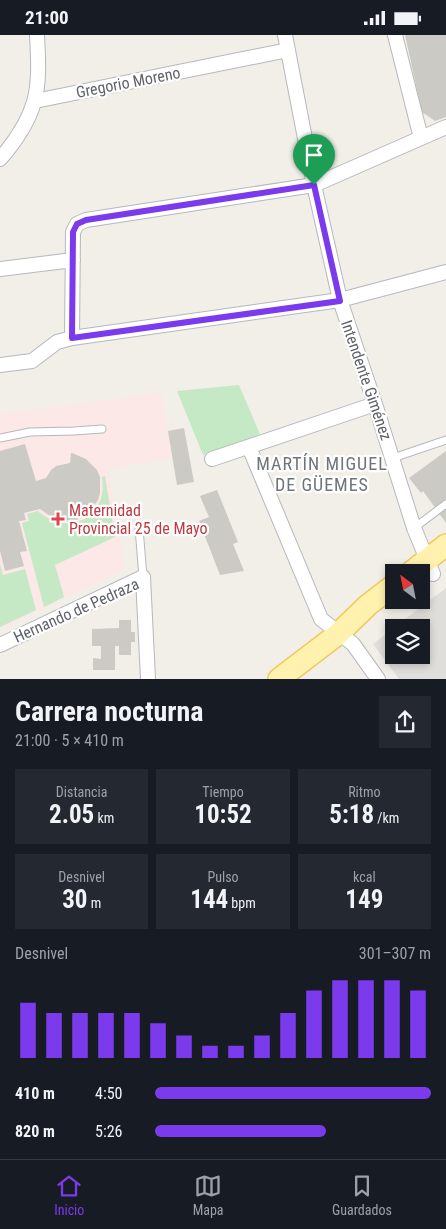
<!DOCTYPE html>
<html lang="es">
<meta charset="utf-8">
<style>
:root{--surface:#171b24;--page:#242831;--text:#f1f3f6;--muted:#9ea1a6;--line:#363941;--accent:#7c3aed}
body{margin:0;font-family:"Roboto Condensed",sans-serif;background:var(--page);color:var(--text);height:100vh;display:flex;flex-direction:column;font-size:19px;white-space:nowrap}
*{box-sizing:border-box;margin:0}
p{font-size:16px;color:var(--muted)}
.icon{flex:none;width:28px;height:28px;fill:none;stroke:currentColor;stroke-width:2;stroke-linecap:round;stroke-linejoin:round}
.map{position:relative;height:644px;overflow:hidden}
.details{display:flex;flex-direction:column;background:var(--surface);flex:1}
.details>*{flex:none}
.needle{width:32px;rotate:328deg}
.controls{position:absolute;left:385px;top:529px;display:grid;gap:10px}
.controls a{display:grid;place-items:center;width:45px;height:45px;border-radius:0px;background:var(--surface);box-shadow:0 2px 8px #0003;font-size:25px}
.pin{position:absolute;display:grid;place-items:center;width:42px;height:42px;color:#fff;margin:-51px -21px;border-radius:50% 50% 50% 0;rotate:-45deg;box-shadow:0 0 5px #0007}
.pin .icon{rotate:45deg}
.round{display:grid;place-items:center;flex:none;width:52px;height:52px;border-radius:0px;background:var(--page)}
.overview{display:flex;align-items:center;justify-content:space-between;height:85px;padding:0 15px}
h1{font-size:28px;font-weight:700;line-height:38px}
.figures{display:grid;grid-template-columns:repeat(3,1fr);gap:8px;height:85px;padding:5px 15px}
.figures div{display:grid;align-content:center;border-radius:0px;background:var(--page);text-align:center}
.figures b{font-size:25px;font-weight:700}
.figures small{font-size:14px;font-weight:400}
.figures p{font-size:14px}
.chart{height:140px;padding:10px 15px}
.chart p{display:flex;justify-content:space-between}
.chart svg{width:100%;height:90px;margin-top:5px;stroke:var(--accent);stroke-width:6}
ul{padding:0 15px;list-style:none;font-size:16px}
li{display:grid;grid-template-columns:80px 60px 1fr;align-items:center;height:38px}
li i{height:12px;border-radius:6px;background:var(--accent)}
.status{display:flex;justify-content:space-between;align-items:center;height:35px;padding:0 25px;background:var(--surface);direction:ltr}
.status svg{height:14px;fill:currentColor}
.tabs{display:flex;justify-content:space-around;align-items:center;height:70px;border-top:1px solid var(--line);background:var(--surface);font-size:14px;color:var(--muted)}
.tabs a{display:grid;justify-items:center;gap:2px}
.tabs .on{color:var(--accent)}
.map>svg:first-child{display:block}
.industrial{fill:#e0deda}
.medical{fill:#fce8e6}
.green{fill:#c5e8c5}
.building{fill:#cccac5}
.lines{fill:none;stroke-linecap:round;stroke-linejoin:round}
.service-casing{stroke:#b5b8bc;stroke-width:9}
.minor-casing{stroke:#b5b8bc;stroke-width:16}
.primary-casing{stroke:#f2c960;stroke-width:24}
.service{stroke:#fff;stroke-width:7}
.minor{stroke:#fff;stroke-width:14}
.primary{stroke:#fff2af;stroke-width:21}
.route-casing{stroke:#fff;stroke-width:10}
.route{stroke:#7c3aed;stroke-width:6}
.health-dot{fill:#e0444e;stroke:#fff;stroke-width:2}
.labels{text-anchor:middle;stroke-width:4.5;stroke-linejoin:round;paint-order:stroke}
.street-label{font-size:16px;fill:#5f6368;stroke:#fff}
.health-label{font-size:16px;fill:#be3a42;stroke:#fff;text-anchor:start}
.neighbourhood-label{font-size:18px;letter-spacing:1px;fill:#70757a;stroke:#fff}
</style>
<div class="status"><b>21:00</b><svg viewBox="0 0 49 12"><path d="M0 12V9h3v3zM5 12V6h3v6zM10 12V3h3v9zM15 12V0h3v12zM26 1h20v11H26zM47 4h2v5h-2z"/></svg></div>
<div class="map">
<svg width="446" height="644" viewBox="0 0 446 644">
<rect width="100%" height="100%" fill="#f1efe8"/>
<path class="industrial" d="M446 553V644H399L373 609 394 593V620H421V592H395Z"/>
<path class="medical" d="M161 358 173 423 108 434 125 534 0 594V379Z"/>
<path class="green" d="M239 350 260 399 203 420 177 356Z
M105 441 115 502 55 530 64 562 44 572 22 488 29 486 27 479 38 476C68 503 109 482 102 442Z
M0 529 3 540 25 534 36 575 0 592Z"/>
<path class="building" d="M405 0H446V82L435 86 422 77Z
M184 393 194 447 177 450 168 396Z
M25 409 36 446 46 443 51 435 56 431 70 428 71 418H72L86 424 97 435 100 442V458L98 465 89 477 76 485 61 486 53 483 40 474 24 478 26 485 19 486 27 516 20 517 24 531 5 536 0 516V416Z
M446 416V488L423 456 421 458 409 443Z
M217 455 238 507 233 509 244 536 220 540 199 486 209 482 200 461Z
M119 585H131V597H135V607H131V620H119V611H115V635H93V623L101 624V611H92V594L119 593Z"/>
<g class="lines">
<g class="service-casing">
<path id="service" d="M0 403 30 397 74 396 102 394
M393 423 446 405
M139 493 143 542
M414 493 446 469"/>
</g>
<g class="minor-casing">
<path id="minor" d="M285 0 314 150 340 265 375 369 414 493 433 539
M395 0 421 103
M35 66 288 15
M0 124C14 108 28 88 34 67 40 47 38 20 37 0
M0 234 73 225
M72 303 73 197 77 189 86 185 314 150 446 92
M0 330 32 326 57 307 72 303 340 265 446 237
M249 412 321 584 353 609 378 644
M212 424 375 369
M0 610 143 542 148 644"/>
</g>
<g class="primary-casing">
<path id="primary" d="M410 538 446 510
M279 644 338 599 368 570 394 550"/>
</g>
<use href="#service" class="service"/>
<use href="#minor" class="minor"/>
<use href="#primary" class="primary"/>
</g>
<g class="lines">
<g class="route-casing">
<path id="route" d="M314 150 340 266 72 303 73 197 77 189 86 185Z"/>
</g>
<use href="#route" class="route"/>
</g>
<path class="health-dot" d="M55.5 476.5h5v5h5v5h-5v5h-5v-5h-5v-5h5z"/>
<g class="labels">
<g class="street-label">
<text transform="translate(128 47) rotate(-11)" y="6">Gregorio Moreno</text>
<text transform="translate(367 345) rotate(71)" y="6">Intendente Giménez</text>
<text transform="translate(76 575) rotate(-24)" y="6">Hernando de Pedraza</text>
</g>
<g class="health-label">
<text x="69" y="481">Maternidad<tspan x="69" dy="18">Provincial 25 de Mayo</tspan></text>
</g>
<g class="neighbourhood-label">
<text x="322" y="435">MARTÍN MIGUEL<tspan x="322" dy="21">DE GÜEMES</tspan></text>
</g>
</g>
</svg>
<div class="controls">
<a><svg class="needle" viewBox="-14 -14 28 28"><path d="M0-13l5 13h-10z" fill="#e53935"/><path d="M0 13l5-13h-10z" fill="#9ea1a6"/></svg></a>
<a><svg class="icon" aria-label="layers" viewBox="0 0 24 24"><path d="M12 4l9 5-9 5-9-5zM3 14l9 5 9-5"/></svg></a>
</div>
<div class="pin" style="left:314px;top:150px;background:#1e9e55"><svg class="icon" aria-label="arrive" viewBox="0 0 24 24"><path d="M6 21V4h12l-3 4 3 4H6"/></svg></div>
</div>
<section class="details">
<div class="overview"><div><h1>Carrera nocturna</h1><p>21:00 · 5 × 410 m</p></div><a class="round"><svg class="icon" aria-label="share" viewBox="0 0 24 24"><path d="M12 15V3M7 8l5-5 5 5M5 13v7h14v-7"/></svg></a></div>
<div class="figures">
<div><p>Distancia</p><b>2.05<small> km</small></b></div>
<div><p>Tiempo</p><b>10:52</b></div>
<div><p>Ritmo</p><b>5:18<small> /km</small></b></div>
</div>
<div class="figures">
<div><p>Desnivel</p><b>30<small> m</small></b></div>
<div><p>Pulso</p><b>144<small> bpm</small></b></div>
<div><p>kcal</p><b>149</b></div>
</div>
<div class="chart"><p><span>Desnivel</span>301–307 m</p>
<svg viewBox="0 0 160 44" preserveAspectRatio="none"><path d="M5 44V17M15 44V22M25 44V22M35 44V22M45 44V22M55 44V27M65 44V33M75 44V38M85 44V38M95 44V33M105 44V22M115 44V11M125 44V6M135 44V6M145 44V6M155 44V11"/></svg>
</div>
<ul>
<li><b>410 m</b>4:50<i style="width:100%"></i></li>
<li><b>820 m</b>5:26<i style="width:62%"></i></li>
</ul>
</section>
<nav class="tabs">
<a class="on"><svg class="icon" aria-label="home" viewBox="0 0 24 24"><path d="M3 11l9-7 9 7M6 9v11h12V9"/></svg>Inicio</a>
<a><svg class="icon" aria-label="map" viewBox="0 0 24 24"><path d="M3 6l6-2 6 2 6-2v14l-6 2-6-2-6 2zM9 4v14M15 6v14"/></svg>Mapa</a>
<a><svg class="icon" aria-label="saved" viewBox="0 0 24 24"><path d="M7 4h10v16l-5-4-5 4z"/></svg>Guardados</a>
</nav>
